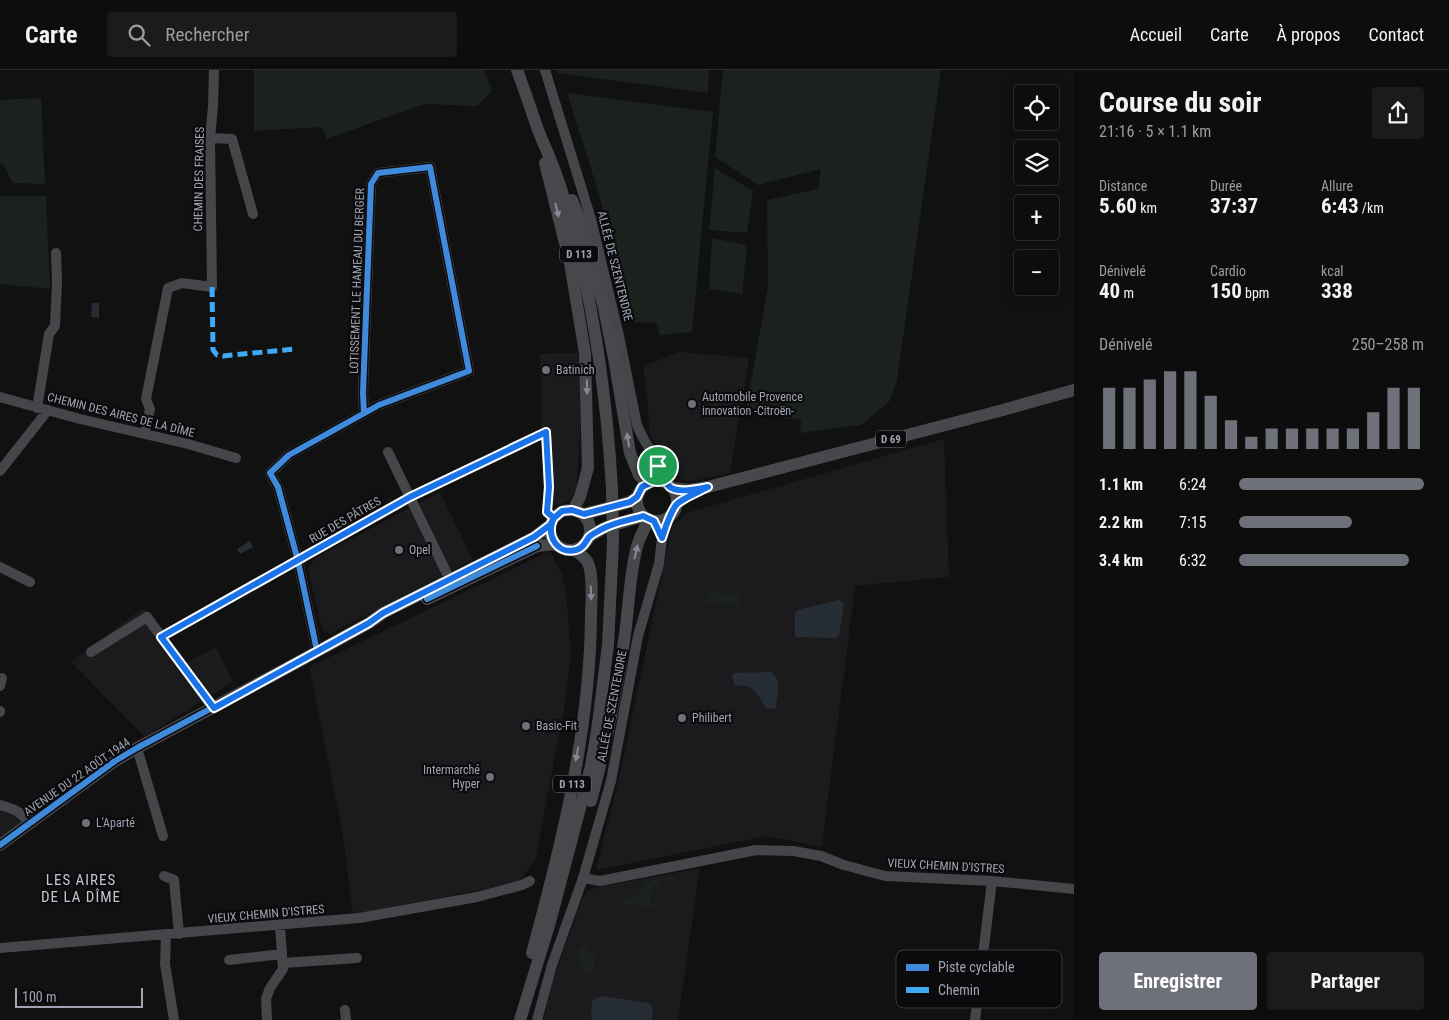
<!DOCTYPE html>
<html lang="fr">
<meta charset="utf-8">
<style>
:root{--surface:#0d0d0d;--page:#1b1b1b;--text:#f1f3f6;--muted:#9a9c9d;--line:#2d2d2e;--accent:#6f717a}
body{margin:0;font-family:"Roboto Condensed",sans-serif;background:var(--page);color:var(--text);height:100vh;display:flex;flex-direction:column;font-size:19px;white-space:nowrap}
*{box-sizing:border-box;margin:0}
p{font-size:16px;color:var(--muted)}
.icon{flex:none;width:28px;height:28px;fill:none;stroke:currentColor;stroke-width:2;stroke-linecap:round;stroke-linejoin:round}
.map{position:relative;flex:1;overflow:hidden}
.sheet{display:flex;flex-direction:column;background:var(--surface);width:375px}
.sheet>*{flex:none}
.controls{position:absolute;left:1014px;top:15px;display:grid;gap:10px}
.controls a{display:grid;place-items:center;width:45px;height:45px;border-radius:5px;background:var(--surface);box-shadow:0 2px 12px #0003,0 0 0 1px var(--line);font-size:25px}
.scale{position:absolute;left:15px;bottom:12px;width:128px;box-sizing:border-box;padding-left:5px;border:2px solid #a1a5b2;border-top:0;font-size:14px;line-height:18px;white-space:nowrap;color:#a1a5b2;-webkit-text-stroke:4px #0b0b0d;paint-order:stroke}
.pin{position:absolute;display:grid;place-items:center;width:42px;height:42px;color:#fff;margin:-21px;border:2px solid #fff;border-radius:50%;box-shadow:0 1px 5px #0007}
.round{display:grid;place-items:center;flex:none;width:52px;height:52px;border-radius:5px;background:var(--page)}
.summary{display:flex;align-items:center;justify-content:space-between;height:85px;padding:0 25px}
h1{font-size:28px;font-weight:700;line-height:38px}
.stats{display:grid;grid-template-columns:repeat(3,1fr);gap:8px;height:85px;padding:5px 25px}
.stats div{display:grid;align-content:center}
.stats b{font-size:21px;font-weight:700}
.stats small{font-size:14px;font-weight:400}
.stats p{font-size:14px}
.chart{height:140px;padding:10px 25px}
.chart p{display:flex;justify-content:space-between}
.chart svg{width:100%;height:90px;margin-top:5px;stroke:var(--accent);stroke-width:6}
.primary-button{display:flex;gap:10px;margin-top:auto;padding:10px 25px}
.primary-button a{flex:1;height:58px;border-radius:5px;background:var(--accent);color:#fff;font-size:20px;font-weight:700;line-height:58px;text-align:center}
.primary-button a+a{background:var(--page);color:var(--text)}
ul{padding:0 25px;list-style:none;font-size:16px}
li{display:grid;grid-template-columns:80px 60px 1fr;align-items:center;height:38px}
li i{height:12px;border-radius:6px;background:var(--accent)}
header{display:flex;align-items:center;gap:30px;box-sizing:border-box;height:70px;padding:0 25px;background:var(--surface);border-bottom:1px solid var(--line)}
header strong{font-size:24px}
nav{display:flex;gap:28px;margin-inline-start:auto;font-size:18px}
.search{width:350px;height:45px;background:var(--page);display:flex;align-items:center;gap:12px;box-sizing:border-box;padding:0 18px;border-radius:5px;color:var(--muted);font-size:19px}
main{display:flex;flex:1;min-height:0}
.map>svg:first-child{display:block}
.built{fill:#1b1b1d}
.green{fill:#1b211c}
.water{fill:#272d34}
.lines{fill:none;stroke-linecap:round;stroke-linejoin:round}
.minor{stroke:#45464a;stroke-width:10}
.major{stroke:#47484c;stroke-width:12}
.major-bridge{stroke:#47484c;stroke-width:12}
.quiet{stroke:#3fa9f5;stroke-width:5;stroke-dasharray:10 5;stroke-linecap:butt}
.cycleway-casing{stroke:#0b0b0d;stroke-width:9}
.cycleway{stroke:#408adc;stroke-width:6}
.oneway{fill:#868993}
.route-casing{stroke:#fff;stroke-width:10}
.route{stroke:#1a73e8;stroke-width:6}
.poi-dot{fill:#6f717a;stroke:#0b0b0d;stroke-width:2}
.labels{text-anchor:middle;stroke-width:4.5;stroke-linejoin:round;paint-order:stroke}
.shield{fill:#0b0b0d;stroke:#747780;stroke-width:1}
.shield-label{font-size:11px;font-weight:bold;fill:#a1a5b2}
.street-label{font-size:12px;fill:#a1a5b2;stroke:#0b0b0d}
.poi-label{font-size:12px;fill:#a1a5b2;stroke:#0b0b0d;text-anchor:start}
.quarter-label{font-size:15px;letter-spacing:1px;fill:#c2c5ce;stroke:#0b0b0d}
.key{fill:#0b0b0d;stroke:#38393f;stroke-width:1}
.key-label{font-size:14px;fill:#a1a5b2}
</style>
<header>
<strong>Carte</strong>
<div class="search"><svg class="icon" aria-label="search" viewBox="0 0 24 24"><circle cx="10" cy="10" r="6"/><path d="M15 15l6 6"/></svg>Rechercher</div>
<nav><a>Accueil</a><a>Carte</a><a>À propos</a><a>Contact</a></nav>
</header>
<main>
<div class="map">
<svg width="1074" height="950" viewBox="0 0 1074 950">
<rect width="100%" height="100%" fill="#111"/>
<path class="built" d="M679 282 749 288 730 403 693 411 682 410 651 367 649 358 648 333 643 296Z
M578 283 581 311 580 365 576 426 557 436 543 428 540 284Z
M944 369 949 507 855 516 822 777 767 766 596 800 621 700 672 457 686 443Z
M440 422 473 490 330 564 322 559 308 500 315 488Z
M550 481 562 504 566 521 571 585 564 639 535 791 518 813 353 844 342 759 309 597Z
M143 538 188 592 216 577 233 612 145 667 71 592Z
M0 733 37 741 0 767Z
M700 798 678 950H543L553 911 582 828 586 823 591 819 599 817Z"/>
<path class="green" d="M254 0H484L492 21 477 36 424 34 327 69 322 57 254 61Z
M557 0H709L708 23 558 3Z
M723 0H941L897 310 889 332 861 355 800 363 801 350 746 340 768 217 767 130 818 119 821 99 758 115 715 87Z
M567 23 713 42 692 262 660 265 656 253 633 252 599 124Z
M41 28 45 114 13 113 3 95 0 94V30Z
M715 98 753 121 747 163 709 160Z
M0 126H46L50 219 0 214Z
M712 168 747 175 742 224 709 219Z
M709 522 740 525 739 535 708 533 707 531Z
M673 806 675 808 673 810 661 809 659 815H653L650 833 656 835 657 839 618 832 619 828C635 830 639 826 645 812Z
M583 877 588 878V883L596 884 594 899 590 905C581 901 577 889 579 880Z"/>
<path class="water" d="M92 233H99V248L91 247Z
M250 471 253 477 240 484 237 479Z
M839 530 844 533 839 566 835 568 796 567 795 564V544L797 540Z
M771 602C783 610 777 624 776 637L774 639 766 638C756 624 756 614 735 616L732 606 734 603Z
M601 926 648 933 653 938 652 950H592L591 944 592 931Z"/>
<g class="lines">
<path class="minor" d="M545 0 591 149 619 266 637 355C644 375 663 394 667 414
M210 68 232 69 253 144
M0 327 80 349 188 374 236 388
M37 338 49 264 55 256 57 212 56 183
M145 363 150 339 146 329 168 218 182 213 212 217 210 68 213 36 214 0
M388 382 453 516
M0 401 48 340
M654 411 658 396
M654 451 662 468
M0 497 30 512
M161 567 410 427 546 362 549 417 547 443 554 448
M317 581 298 491 278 417 270 403 289 385 379 335 469 301 430 97 378 103 371 114 363 323 364 343
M91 582 147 547 213 638
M0 616 2 608
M0 642V641
M137 678 163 766
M0 735C13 738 22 742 29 754
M164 806 174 810 179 864
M583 808 600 811 756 780 793 781 821 786 844 795 885 806 992 811 1074 819
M166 865 165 894 174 950
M0 878 359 848 477 827 522 815 530 811
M229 890 282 884
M283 893 357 888
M345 940 346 950
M267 950 266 929 270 918 283 899 280 856
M537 950 552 895 583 808 611 711 638 566 659 494 662 468 667 448
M975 950 992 811"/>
<path class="major" d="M517 0C525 21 532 43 540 65 548 83 556 102 562 122 592 218 606 317 612 418
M545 93 570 193 585 283 588 398 580 427 573 440
M572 130 580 150 604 238 614 288 630 383 639 405 647 413
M637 431a20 20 0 1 1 40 0a20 20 0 1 1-40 0Z
M672 418 688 420 708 417 1003 340 1074 320
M550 460a20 20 0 1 1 40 0a20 20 0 1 1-40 0Z
M584 444 630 432 637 427
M590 466 604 458 643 446
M427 529 537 476 556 474
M591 731C605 679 616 625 624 571 629 540 629 503 638 473 641 465 645 457 649 449
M0 775 115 691 137 678 298 592 369 553 383 543 533 468 550 455
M532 883C562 773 590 661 591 546 591 532 594 507 588 493 586 488 580 484 575 480
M520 950 550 852 591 696 597 661 608 575 613 473"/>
<path class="major-bridge" d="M612 418 613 473"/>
<path class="quiet" d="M212 217 213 280 217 285 223 286 294 279"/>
<g class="cycleway-casing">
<path id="cycleway" d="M427 529 537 476
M317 581 298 491 278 417 270 403 289 385 379 335 469 301 430 97 378 103 371 114 363 323 364 343
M0 775 115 691 137 678 298 592 369 553 383 543 513 477"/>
</g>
<use href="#cycleway" class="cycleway"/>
</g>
<defs><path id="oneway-solid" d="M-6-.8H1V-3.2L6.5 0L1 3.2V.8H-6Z" transform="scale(1.25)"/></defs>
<g class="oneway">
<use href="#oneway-solid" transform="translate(557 140) rotate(76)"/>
<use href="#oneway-solid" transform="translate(587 317) rotate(89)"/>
<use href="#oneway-solid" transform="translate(628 370) rotate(-99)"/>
<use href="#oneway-solid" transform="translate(636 482) rotate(-77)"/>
<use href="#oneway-solid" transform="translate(591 523) rotate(88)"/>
<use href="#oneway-solid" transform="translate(577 684) rotate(100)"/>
</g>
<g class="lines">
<g class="route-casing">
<path id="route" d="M658 396 654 411 642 417 637 427 630 432 584 444 572 440 562 441 554 448 550 455 534 467 383 543 369 553 214 638 161 567 410 427 546 362 549 417 547 442 554 448C545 463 556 485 576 480 583 478 585 473 589 467 592 464 599 461 602 459 615 452 630 450 643 446L654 451 662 468C666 456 669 445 676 435 681 429 701 421 708 417 699 419 674 424 668 415 664 410 662 402 658 396"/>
</g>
<use href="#route" class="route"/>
</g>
<g class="poi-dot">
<circle cx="546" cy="300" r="5"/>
<circle cx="692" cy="334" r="5"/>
<circle cx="399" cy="480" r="5"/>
<circle cx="682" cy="648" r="5"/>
<circle cx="526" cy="656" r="5"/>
<circle cx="490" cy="707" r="5"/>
<circle cx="86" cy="753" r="5"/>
</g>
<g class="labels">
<g class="shield">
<rect x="560" y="175.5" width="38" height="17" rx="4"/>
<rect x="876" y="360.5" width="30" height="17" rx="4"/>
<rect x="553" y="705.5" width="38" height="17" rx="4"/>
</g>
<g class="shield-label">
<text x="579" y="188">D 113</text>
<text x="891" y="373">D 69</text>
<text x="572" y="718">D 113</text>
</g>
<g class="street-label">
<text transform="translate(199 109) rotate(-89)" y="4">CHEMIN DES FRAISES</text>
<text transform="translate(615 196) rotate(76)" y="4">ALLÉE DE SZENTENDRE</text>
<text transform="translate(357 211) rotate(-88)" y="4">LOTISSEMENT LE HAMEAU DU BERGER</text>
<text transform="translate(121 345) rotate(14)" y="4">CHEMIN DES AIRES DE LA DÎME</text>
<text transform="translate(345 450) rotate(-30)" y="4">RUE DES PÂTRES</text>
<text transform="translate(612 636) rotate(-79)" y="4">ALLÉE DE SZENTENDRE</text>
<text transform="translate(77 707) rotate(-35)" y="4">AVENUE DU 22 AOÛT 1944</text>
<text transform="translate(946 796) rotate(3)" y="4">VIEUX CHEMIN D'ISTRES</text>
<text transform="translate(266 844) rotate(-5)" y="4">VIEUX CHEMIN D'ISTRES</text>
</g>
<g class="poi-label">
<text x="556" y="304">Batinich</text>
<text x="702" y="331">Automobile Provence<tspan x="702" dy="14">innovation -Citroën-</tspan></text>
<text x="409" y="484">Opel</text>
<text x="692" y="652">Philibert</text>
<text x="536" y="660">Basic-Fit</text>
<text x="480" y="704" text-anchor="end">Intermarché<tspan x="480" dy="14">Hyper</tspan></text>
<text x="96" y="757">L'Aparté</text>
</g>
<g class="quarter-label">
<text x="81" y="815">LES AIRES<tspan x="81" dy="17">DE LA DÎME</tspan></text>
</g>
</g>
<rect x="896" y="880" width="166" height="58" rx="8" class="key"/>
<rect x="906" y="894" width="23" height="7" fill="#408adc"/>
<rect x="906" y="917" width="23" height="6" fill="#3fa9f5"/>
<g class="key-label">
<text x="938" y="902">Piste cyclable</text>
<text x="938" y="925">Chemin</text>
</g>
</svg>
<div class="controls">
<a><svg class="icon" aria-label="locate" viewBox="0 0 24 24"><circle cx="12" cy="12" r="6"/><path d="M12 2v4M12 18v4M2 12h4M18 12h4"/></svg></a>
<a><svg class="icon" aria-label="layers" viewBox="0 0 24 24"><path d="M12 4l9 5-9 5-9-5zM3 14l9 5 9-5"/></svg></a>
<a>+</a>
<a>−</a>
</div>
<div class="scale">100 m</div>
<div class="pin" style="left:658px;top:396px;background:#1e9e55"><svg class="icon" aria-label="arrive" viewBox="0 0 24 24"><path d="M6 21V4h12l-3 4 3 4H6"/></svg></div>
</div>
<section class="sheet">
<div class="summary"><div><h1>Course du soir</h1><p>21:16 · 5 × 1.1 km</p></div><a class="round"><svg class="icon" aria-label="share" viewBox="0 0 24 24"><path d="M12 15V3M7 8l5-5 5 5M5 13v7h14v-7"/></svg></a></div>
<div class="stats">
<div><p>Distance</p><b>5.60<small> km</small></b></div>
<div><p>Durée</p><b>37:37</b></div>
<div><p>Allure</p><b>6:43<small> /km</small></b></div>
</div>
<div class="stats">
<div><p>Dénivelé</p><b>40<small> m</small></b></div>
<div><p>Cardio</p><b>150<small> bpm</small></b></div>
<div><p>kcal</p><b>338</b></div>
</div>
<div class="chart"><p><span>Dénivelé</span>250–258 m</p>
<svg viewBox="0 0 160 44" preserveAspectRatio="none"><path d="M5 44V14M15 44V14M25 44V10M35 44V6M45 44V6M55 44V18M65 44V30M75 44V38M85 44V34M95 44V34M105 44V34M115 44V34M125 44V34M135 44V26M145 44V14M155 44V14"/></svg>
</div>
<ul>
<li><b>1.1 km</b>6:24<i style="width:100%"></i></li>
<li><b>2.2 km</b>7:15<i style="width:61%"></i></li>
<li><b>3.4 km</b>6:32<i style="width:92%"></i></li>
</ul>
<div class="primary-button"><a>Enregistrer</a><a>Partager</a></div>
</section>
</main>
